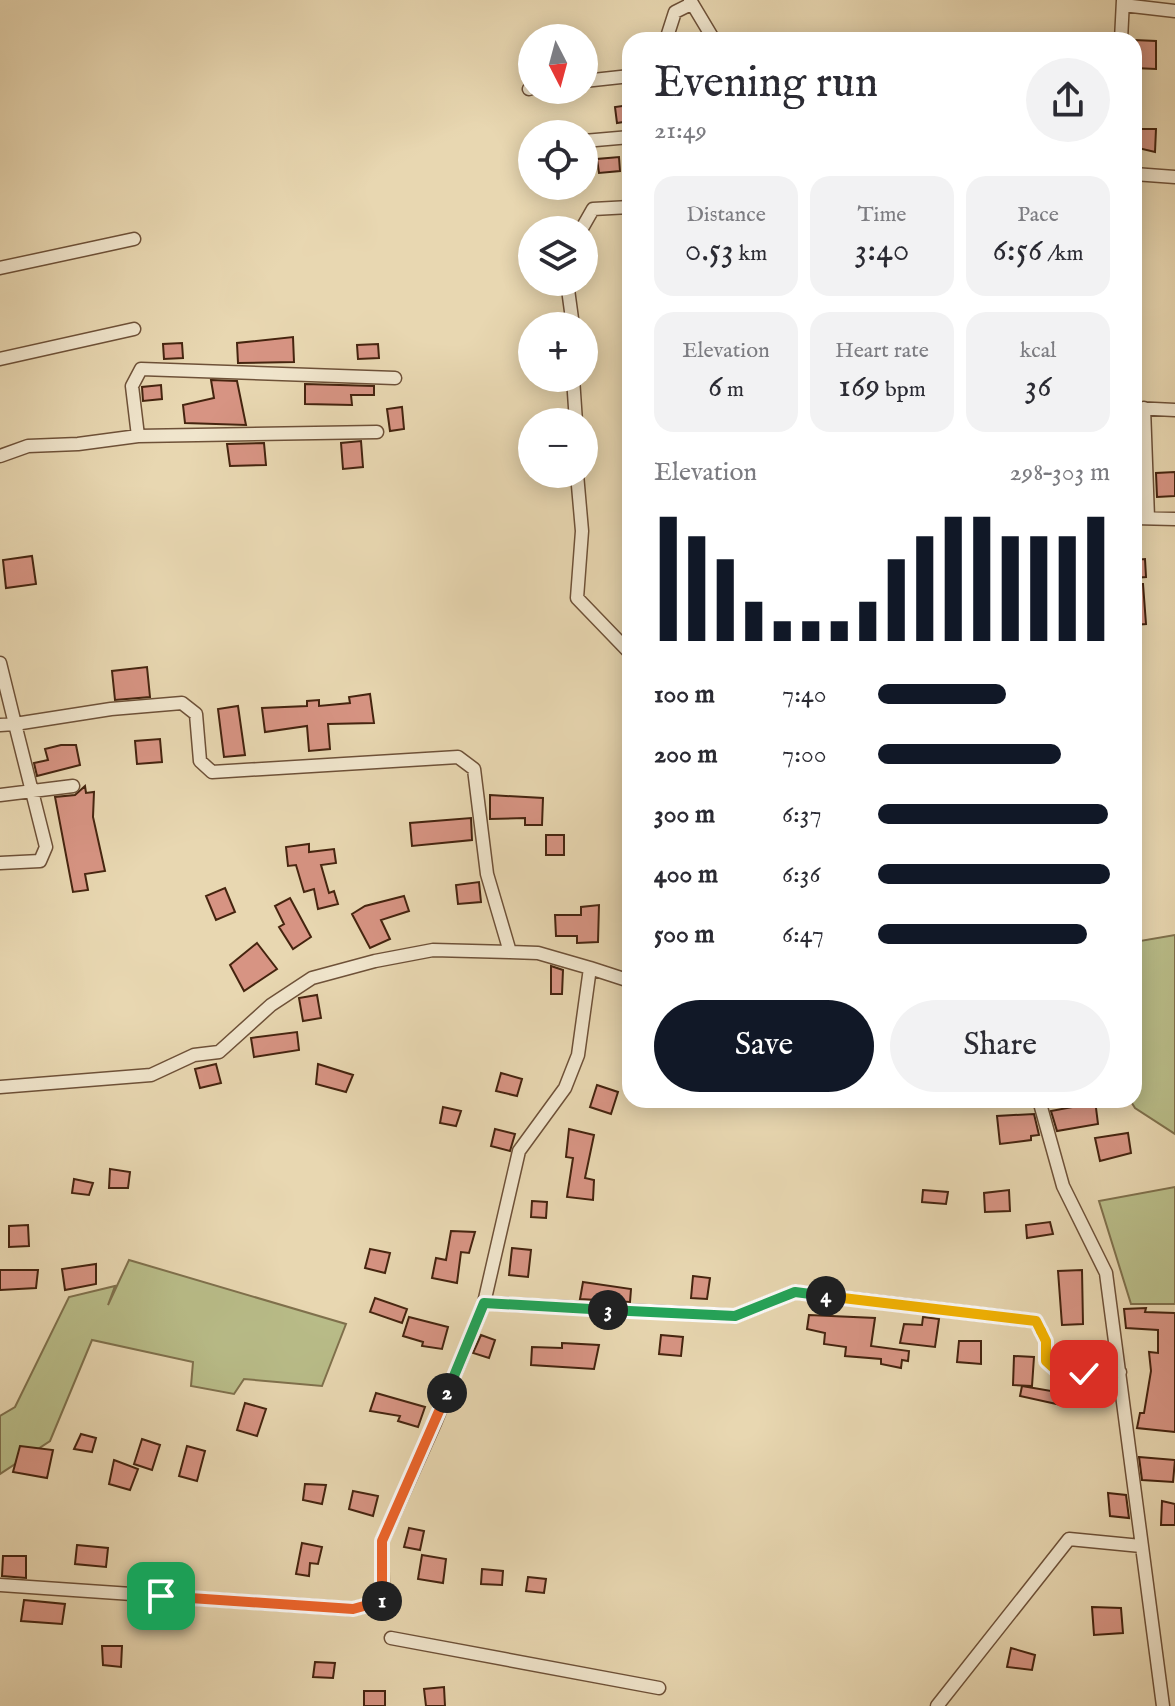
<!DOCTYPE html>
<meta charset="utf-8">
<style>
:root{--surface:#fff;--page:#f2f2f3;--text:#2b2b33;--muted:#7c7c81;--accent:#111827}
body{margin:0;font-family:"IM FELL English",serif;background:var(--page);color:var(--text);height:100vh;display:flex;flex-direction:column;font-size:30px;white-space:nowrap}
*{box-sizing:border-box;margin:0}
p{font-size:26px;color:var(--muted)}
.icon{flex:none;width:44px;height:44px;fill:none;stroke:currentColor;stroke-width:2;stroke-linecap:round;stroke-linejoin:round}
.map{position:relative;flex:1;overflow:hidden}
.drawer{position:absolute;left:622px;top:32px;width:520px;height:1076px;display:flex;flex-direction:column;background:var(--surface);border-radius:24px;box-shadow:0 4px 20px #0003}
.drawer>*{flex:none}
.needle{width:52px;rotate:174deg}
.buttons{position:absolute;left:518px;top:24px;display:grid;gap:16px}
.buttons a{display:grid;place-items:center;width:80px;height:80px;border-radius:50%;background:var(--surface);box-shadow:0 4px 20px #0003;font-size:40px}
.pin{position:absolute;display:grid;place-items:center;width:68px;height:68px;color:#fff;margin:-34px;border-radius:16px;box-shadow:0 4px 12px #0006}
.km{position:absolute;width:40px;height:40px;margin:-20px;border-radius:50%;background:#222;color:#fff;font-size:22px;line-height:40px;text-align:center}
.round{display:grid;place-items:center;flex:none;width:84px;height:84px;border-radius:42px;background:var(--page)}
.summary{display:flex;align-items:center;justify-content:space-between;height:136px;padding:0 32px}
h1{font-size:44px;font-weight:600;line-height:60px}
.figures{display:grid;grid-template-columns:repeat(3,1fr);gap:12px;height:136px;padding:8px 32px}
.figures div{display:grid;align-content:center;border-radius:20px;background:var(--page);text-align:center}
.figures b{font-size:34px;font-weight:600}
.figures small{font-size:22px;font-weight:400}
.figures p{font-size:22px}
.chart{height:224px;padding:16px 32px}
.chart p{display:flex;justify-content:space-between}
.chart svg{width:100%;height:144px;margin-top:8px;stroke:var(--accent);stroke-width:6}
.cta{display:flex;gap:16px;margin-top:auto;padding:16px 32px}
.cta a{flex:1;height:92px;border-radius:48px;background:var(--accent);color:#fff;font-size:32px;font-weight:600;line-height:92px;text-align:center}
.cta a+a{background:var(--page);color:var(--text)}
ul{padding:0 32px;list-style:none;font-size:26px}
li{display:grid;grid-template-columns:128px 96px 1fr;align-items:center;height:60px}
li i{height:20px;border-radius:10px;background:var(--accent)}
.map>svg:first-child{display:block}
.green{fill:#b9bd89;stroke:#7f704c;stroke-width:2}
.building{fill:#d79483;stroke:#45240f;stroke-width:2}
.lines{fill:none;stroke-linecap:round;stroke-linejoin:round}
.minor-casing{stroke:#6e5138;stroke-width:15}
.minor{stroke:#f0e5cc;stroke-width:12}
.split-1-casing{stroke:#fff;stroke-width:16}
.split-2-casing{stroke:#fff;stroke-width:16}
.split-3-casing{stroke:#fff;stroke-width:16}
.split-4-casing{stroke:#fff;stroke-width:16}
.split-5-casing{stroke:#fff;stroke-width:16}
.split-6-casing{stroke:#fff;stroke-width:16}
.split-1{stroke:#f0652b;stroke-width:10}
.split-2{stroke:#f0652b;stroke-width:10}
.split-3{stroke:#22a559;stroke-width:10}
.split-4{stroke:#22a559;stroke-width:10}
.split-5{stroke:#f5b400;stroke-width:10}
.split-6{stroke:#f5b400;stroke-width:10}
</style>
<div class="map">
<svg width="1175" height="1706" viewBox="0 0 1175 1706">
<rect width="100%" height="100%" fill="#e8d7b1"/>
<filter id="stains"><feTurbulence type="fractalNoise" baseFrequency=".0025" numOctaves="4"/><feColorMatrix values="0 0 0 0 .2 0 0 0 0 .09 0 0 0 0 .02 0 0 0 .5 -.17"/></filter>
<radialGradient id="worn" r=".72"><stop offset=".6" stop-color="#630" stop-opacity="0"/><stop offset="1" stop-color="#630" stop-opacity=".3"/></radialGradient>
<path class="green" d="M1175 935V1134L1135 1108 1130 1100H1134V942Z
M1175 1187V1304H1131L1099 1201Z
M129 1260 346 1324 322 1386 244 1379 234 1394 191 1386 193 1362 92 1340 50 1441 0 1474V1416L15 1407 69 1297 115 1286 108 1305Z"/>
<path class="building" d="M1134 40 1156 41V69L1134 68Z
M630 105V121L617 123 615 107Z
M1134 129H1156L1155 152 1134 147Z
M619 157 620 171 599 173 597 159Z
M293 337 294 362 238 363 237 343Z
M182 343 183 358 164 359 163 344Z
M378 344 379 358 358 359 357 345Z
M211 380 237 381 246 425 185 423 183 405 214 398Z
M305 384 374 386V395H351L352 405 305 404Z
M161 385 162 399 143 401 142 387Z
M402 407 404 429 390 431 387 409Z
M361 441 363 467 343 469 341 443Z
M264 443 266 465 230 466 227 444Z
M1175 472V496L1157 497 1156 473Z
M32 556 36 584 6 588 3 560Z
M1145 559 1146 577 1134 578V560Z
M1134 584H1143L1146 624 1134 625Z
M147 667 150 697 115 700 112 671Z
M370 694 374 723 328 724 330 749 309 751 307 726 265 732 262 708 307 706V701L319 700V706L350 703 349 697Z
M238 706 245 755 224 757 218 709Z
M160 739 162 762 137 764 135 741Z
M61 745H76L80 765 37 776 34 763 48 760 45 749Z
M85 786 86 793 94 792 93 817 105 871 85 874 88 890 73 892 55 797 75 795Z
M490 795 543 798 542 825H525V818L490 819Z
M471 818 472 840 412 846 410 823Z
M546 835H564V855H546Z
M309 844V852L334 849 336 863 321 865 329 893 334 891 338 904 318 909 314 889 304 892 296 865 288 866 286 847Z
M479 882 481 902 458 904 456 885Z
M225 888 235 912 216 920 206 896Z
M404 896 409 911 381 920 390 939 370 948 352 914 365 906Z
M290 898 311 937 293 949 279 927 284 924 275 906Z
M599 905 598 942 577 943V936H556L555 915H581V907Z
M257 943 277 969 244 991 230 965Z
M551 966 563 970 562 994H551Z
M317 995 321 1018 303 1021 299 998Z
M297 1032 299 1050 254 1057 251 1038Z
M216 1064 221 1083 200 1088 195 1069Z
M318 1064 353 1075 346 1092 316 1084Z
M501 1073 522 1079 517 1096 496 1091Z
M597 1085 618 1092 611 1114 590 1107Z
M1077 1100H1095L1098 1124 1057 1131 1051 1111 1078 1106Z
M443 1107 461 1111 456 1126 440 1123Z
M1034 1114 1039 1135 1031 1136V1140L1000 1144 997 1116Z
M495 1129 515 1134 510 1151 491 1146Z
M569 1129 594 1135 585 1178 594 1180 593 1200 567 1197 573 1158 566 1157Z
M1128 1133 1131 1153 1100 1161 1095 1138Z
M110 1169 130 1172 128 1188H109Z
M74 1179 93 1183 89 1195 72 1193Z
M923 1190 948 1192 946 1204 922 1202Z
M1009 1190 1010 1211 985 1212 984 1193Z
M532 1201 547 1202 546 1218 531 1217Z
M1050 1222 1053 1234 1027 1238 1026 1225Z
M28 1225 29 1246 9 1247V1226Z
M451 1231 475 1232 469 1253 461 1252 457 1283 432 1278 436 1258 446 1260Z
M512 1248 531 1250 528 1277 509 1275Z
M370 1249 390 1253 385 1273 365 1268Z
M96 1264V1284L65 1290 62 1269Z
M0 1270H38L36 1288 0 1290Z
M1082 1270 1083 1324 1062 1325 1058 1271Z
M693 1276 710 1278 707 1299 691 1298Z
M583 1282 631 1289 630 1302 580 1299Z
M375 1298 407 1309 402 1323 370 1312Z
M1146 1308 1145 1312 1175 1313V1432L1137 1428 1140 1413H1144L1151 1371 1149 1352 1158 1353V1330L1126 1328 1124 1309Z
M809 1315 875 1318 871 1346 909 1351 908 1361 902 1360 901 1368 881 1364V1359L845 1356 846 1347 824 1344 825 1333 807 1329Z
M409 1317 448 1327 442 1349 422 1346 423 1342 403 1336Z
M923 1317 939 1319 935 1347 900 1343 904 1324 922 1325Z
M481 1335 495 1340 489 1358 473 1353Z
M661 1335 683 1337 681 1356 659 1354Z
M959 1341H981V1364L957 1362Z
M562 1343 599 1345 594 1369 531 1365 532 1347 562 1348Z
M1014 1356 1034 1357 1032 1386 1013 1385Z
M1022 1386 1063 1393 1061 1405 1020 1396Z
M376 1393 425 1407 418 1427 398 1421 400 1416 370 1411Z
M245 1403 266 1409 257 1436 237 1430Z
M81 1434 96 1438 92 1452 74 1449Z
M142 1439 160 1445 152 1470 134 1464Z
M20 1446 53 1450 47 1478 13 1472Z
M187 1446 205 1451 197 1481 179 1476Z
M1139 1457 1175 1460 1173 1482 1142 1480Z
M114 1460 138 1469 130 1490 109 1484Z
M305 1484 326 1485 322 1504 303 1500Z
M353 1491 378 1496 373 1516 349 1509Z
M1108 1493 1126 1495 1129 1518 1110 1516Z
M1162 1501 1175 1504V1525H1161Z
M409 1528 424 1531 420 1550 404 1547Z
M302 1543 322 1547 318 1564 310 1563 309 1576 296 1574Z
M77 1545 108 1548 106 1567 75 1564Z
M422 1555 446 1559 443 1583 418 1579Z
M3 1556H26V1578L2 1576Z
M482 1569 503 1571 502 1585 481 1584Z
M528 1577 546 1579 544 1593 526 1591Z
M24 1600 65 1604 62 1624 21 1621Z
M1092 1607 1121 1608 1123 1633 1094 1635Z
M102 1646H122L121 1667 103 1665Z
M1011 1648 1035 1655 1032 1670 1007 1667Z
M315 1662 335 1663 333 1678 313 1677Z
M444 1687 445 1706H426L424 1689Z
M364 1691H385V1706H364Z"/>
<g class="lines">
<g class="minor-casing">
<path id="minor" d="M690 0 714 40
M1123 5 1175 11
M666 40 675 12 691 4
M1121 40 1123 0
M584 81 630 76
M529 89 532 88
M584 141 630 137
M1134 174 1175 177
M581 230 593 209 630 207
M0 268 134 239
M567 282 573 326
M0 359 134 329
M573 378 576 422
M1134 408 1175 410
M1144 408 1148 518
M138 436 132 386 141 369 395 378
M0 456 28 446 78 444 138 436 377 432
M577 474 582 531 577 598 630 653
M1134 518 1175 519
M0 663 15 724 0 725
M0 795 73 786
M0 863 40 861 46 847 15 724 111 709 182 703 196 714 200 761 212 772 458 757 474 769 487 874 510 952
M590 968 630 981
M0 1087 151 1075 194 1055 219 1052 271 1005 312 978 375 961 433 950 510 952 538 953 590 968 578 1055 565 1088 519 1151 484 1303 435 1423 382 1541 383 1601 353 1609 0 1585
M1039 1100 1063 1186 1106 1273 1163 1706
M484 1303 735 1316 795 1292 1036 1321 1046 1341V1361L1056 1370 1120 1372
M391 1638 659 1688
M937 1706 1069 1539 1141 1546"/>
</g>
<use href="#minor" class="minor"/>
</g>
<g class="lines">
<g class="split-1-casing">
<path id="split-1" d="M161 1596 353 1609 382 1601"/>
</g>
<g class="split-2-casing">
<path id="split-2" d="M382 1601V1541L447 1393"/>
</g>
<g class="split-3-casing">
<path id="split-3" d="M447 1393 484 1303 608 1310"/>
</g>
<g class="split-4-casing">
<path id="split-4" d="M608 1310 735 1316 795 1292 826 1296"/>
</g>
<g class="split-5-casing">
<path id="split-5" d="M826 1296 1036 1321 1041 1331"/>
</g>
<g class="split-6-casing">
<path id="split-6" d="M1041 1331 1046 1341V1361L1056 1370 1084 1374"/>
</g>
<use href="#split-1" class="split-1"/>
<use href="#split-2" class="split-2"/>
<use href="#split-3" class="split-3"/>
<use href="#split-4" class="split-4"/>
<use href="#split-5" class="split-5"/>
<use href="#split-6" class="split-6"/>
</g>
<rect width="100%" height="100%" filter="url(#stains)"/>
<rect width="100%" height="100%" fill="url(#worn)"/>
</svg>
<div class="buttons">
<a><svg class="needle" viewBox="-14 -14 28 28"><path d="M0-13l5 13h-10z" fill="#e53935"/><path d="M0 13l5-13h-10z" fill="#7c7c81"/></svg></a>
<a><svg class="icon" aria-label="locate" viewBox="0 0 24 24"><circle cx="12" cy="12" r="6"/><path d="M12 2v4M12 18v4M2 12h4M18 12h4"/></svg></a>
<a><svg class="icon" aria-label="layers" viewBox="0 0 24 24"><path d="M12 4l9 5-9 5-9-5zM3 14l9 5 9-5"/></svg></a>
<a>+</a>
<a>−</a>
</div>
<div class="pin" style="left:161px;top:1596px;background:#1e9e55"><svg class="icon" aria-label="arrive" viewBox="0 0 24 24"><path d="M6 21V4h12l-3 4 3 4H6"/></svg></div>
<div class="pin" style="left:1084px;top:1374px;background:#d93025"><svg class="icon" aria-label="check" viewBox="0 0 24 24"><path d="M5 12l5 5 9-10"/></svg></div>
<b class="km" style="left:382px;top:1601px">1</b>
<b class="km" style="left:447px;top:1393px">2</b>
<b class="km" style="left:608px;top:1310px">3</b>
<b class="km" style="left:826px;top:1296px">4</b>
<section class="drawer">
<div class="summary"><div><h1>Evening run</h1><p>21:49</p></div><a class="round"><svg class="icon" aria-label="share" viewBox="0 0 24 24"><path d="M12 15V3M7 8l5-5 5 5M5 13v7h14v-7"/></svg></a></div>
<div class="figures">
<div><p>Distance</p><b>0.53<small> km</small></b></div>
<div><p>Time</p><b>3:40</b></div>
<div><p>Pace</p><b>6:56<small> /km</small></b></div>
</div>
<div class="figures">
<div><p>Elevation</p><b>6<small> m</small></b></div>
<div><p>Heart rate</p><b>169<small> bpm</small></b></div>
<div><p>kcal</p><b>36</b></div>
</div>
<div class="chart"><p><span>Elevation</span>298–303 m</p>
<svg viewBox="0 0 160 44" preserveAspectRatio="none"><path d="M5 44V6M15 44V12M25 44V19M35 44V32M45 44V38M55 44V38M65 44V38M75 44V32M85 44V19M95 44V12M105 44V6M115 44V6M125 44V12M135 44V12M145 44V12M155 44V6"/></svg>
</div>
<ul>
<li><b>100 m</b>7:40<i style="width:55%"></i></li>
<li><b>200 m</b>7:00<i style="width:79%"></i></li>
<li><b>300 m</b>6:37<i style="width:99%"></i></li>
<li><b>400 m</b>6:36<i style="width:100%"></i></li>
<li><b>500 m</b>6:47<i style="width:90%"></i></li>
</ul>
<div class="cta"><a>Save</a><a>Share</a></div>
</section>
</div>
